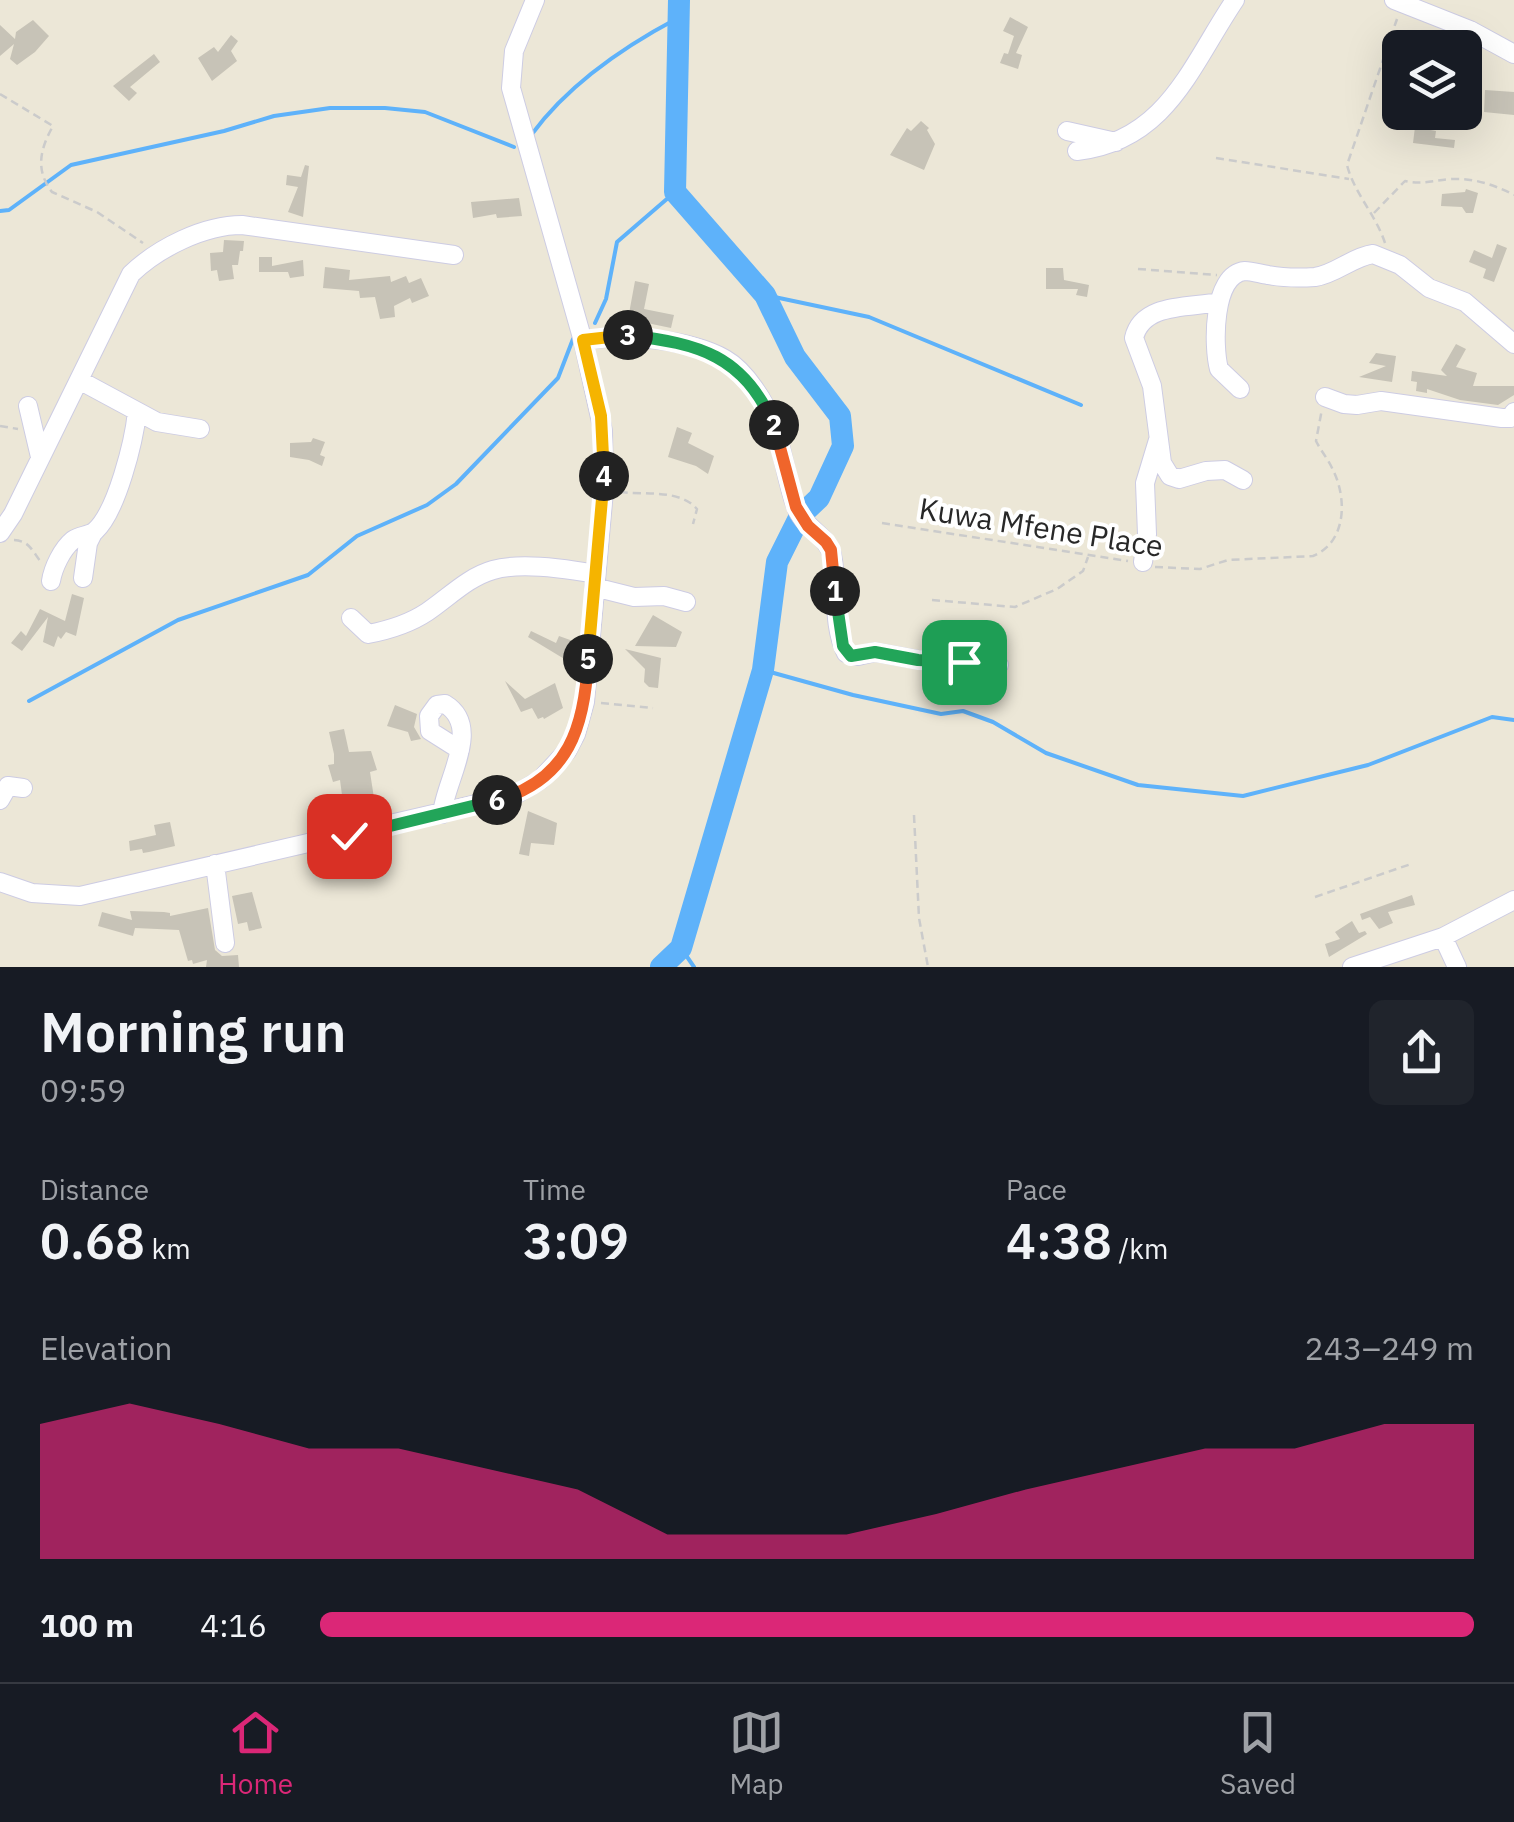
<!DOCTYPE html>
<meta charset="utf-8">
<style>
:root{--surface:#171b24;--page:#20242c;--text:#f1f3f6;--muted:#9ea1a6;--line:#363941;--accent:#db2777}
body{margin:0;font-family:"IBM Plex Sans",sans-serif;background:var(--page);color:var(--text);height:100vh;display:flex;flex-direction:column;font-size:38px;white-space:nowrap}
*{box-sizing:border-box;margin:0}
p{font-size:32px;color:var(--muted)}
.icon{flex:none;width:55px;height:55px;fill:none;stroke:currentColor;stroke-width:2;stroke-linecap:round;stroke-linejoin:round}
.map{position:relative;height:967px;overflow:hidden}
.drawer{display:flex;flex-direction:column;background:var(--surface);flex:1}
.drawer>*{flex:none}
.tools{position:absolute;left:1382px;top:30px;display:grid;gap:20px}
.tools a{display:grid;place-items:center;width:100px;height:100px;border-radius:15px;background:var(--surface);box-shadow:0 10px 40px #0002;font-size:50px}
.pin{position:absolute;display:grid;place-items:center;width:85px;height:85px;color:#fff;margin:-42px;border-radius:20px;box-shadow:0 5px 15px #0006}
.km{position:absolute;width:50px;height:50px;margin:-25px;border-radius:50%;background:#222;color:#fff;font-size:28px;line-height:50px;text-align:center}
.round{display:grid;place-items:center;flex:none;width:105px;height:105px;border-radius:15px;background:var(--page)}
.head{display:flex;align-items:center;justify-content:space-between;height:170px;padding:0 40px}
h1{font-size:55px;font-weight:600;line-height:75px}
.stats{display:grid;grid-template-columns:repeat(3,1fr);gap:15px;height:170px;padding:10px 40px}
.stats div{display:grid;align-content:center}
.stats b{font-size:50px;font-weight:600}
.stats small{font-size:28px;font-weight:400}
.stats p{font-size:28px}
.chart{height:280px;padding:20px 40px}
.chart p{display:flex;justify-content:space-between}
.chart svg{width:100%;height:180px;margin-top:10px;fill:var(--accent);opacity:.7}
ul{padding:0 40px;list-style:none;font-size:32px}
li{display:grid;grid-template-columns:160px 120px 1fr;align-items:center;height:75px}
li i{height:25px;border-radius:12px;background:var(--accent)}
.tab-bar{display:flex;justify-content:space-around;align-items:center;height:140px;border-top:2px solid var(--line);background:var(--surface);font-size:28px;color:var(--muted)}
.tab-bar a{display:grid;justify-items:center;gap:5px}
.tab-bar .selected{color:var(--accent)}
.map>svg:first-child{display:block}
.lines{fill:none;stroke-linecap:round;stroke-linejoin:round}
.stream{stroke:#5eb2fa;stroke-width:4}
.river{stroke:#5eb2fa;stroke-width:22}
.building{fill:#c7c3b7}
.minor-casing{stroke:#cdcce3;stroke-width:20}
.path{stroke:#cbcbcb;stroke-width:2.5;stroke-dasharray:8 5;stroke-linecap:butt}
.minor{stroke:#fff;stroke-width:18}
.split-1-casing{stroke:#fff;stroke-width:20}
.split-2-casing{stroke:#fff;stroke-width:20}
.split-3-casing{stroke:#fff;stroke-width:20}
.split-4-casing{stroke:#fff;stroke-width:20}
.split-5-casing{stroke:#fff;stroke-width:20}
.split-6-casing{stroke:#fff;stroke-width:20}
.split-7-casing{stroke:#fff;stroke-width:20}
.split-1{stroke:#22a559;stroke-width:12}
.split-2{stroke:#f0652b;stroke-width:12}
.split-3{stroke:#22a559;stroke-width:12}
.split-4{stroke:#f5b400;stroke-width:12}
.split-5{stroke:#f5b400;stroke-width:12}
.split-6{stroke:#f0652b;stroke-width:12}
.split-7{stroke:#22a559;stroke-width:12}
.labels{text-anchor:middle;stroke-width:8;stroke-linejoin:round;paint-order:stroke}
.street-label{font-size:30px;fill:#282828;stroke:#fff}
</style>
<div class="map">
<svg width="1514" height="967" viewBox="0 0 1514 967">
<rect width="100%" height="100%" fill="#ece7d7"/>
<g class="lines">
<path class="stream" d="M532 134C568 85 625 46 678 18
M0 211 9 210 71 165 224 131 274 116 330 108H385L425 112 514 147
M765 295 869 317 1081 405
M595 323 606 299 617 242 675 192
M763 670 853 695 941 714 963 711 993 722 1046 753 1138 785 1243 796 1368 765 1492 717 1514 720
M29 701 178 620 308 575 357 536 427 505 456 484 558 378 573 339
M681 948 694 967"/>
<path class="river" d="M661 967 681 948 763 670 777 562 800 516 819 498 843 446 840 416 795 357 765 295 675 192 679 0"/>
</g>
<path class="building" d="M1010 17 1028 27 1016 53 1022 55 1018 69 1000 63 1004 53 1008 54 1014 36 1003 31Z
M33 20 49 36 35 52 17 65 10 59 14 44 0 56V25L15 39 16 32Z
M231 35 238 41 231 51 237 61 212 81 198 58 214 47 218 52Z
M154 54 160 62 130 87 137 93 129 101 113 86Z
M1485 90 1514 92V115L1484 112Z
M921 121 929 128 927 130 935 144 924 170 890 155 907 128 911 131Z
M1415 127 1436 131 1435 138 1455 140 1454 148 1413 143Z
M305 165 309 166 303 217 288 212 298 187 286 185 287 175 301 177Z
M1466 189 1478 193 1473 213H1466L1462 207 1441 206 1442 194 1465 192Z
M519 198 522 216 497 218 496 214 473 218 471 202Z
M224 240 244 241 243 251H240L238 265H232L234 279 219 281 217 270 211 271 210 253 223 252Z
M1497 244 1507 248 1494 282 1483 278 1486 269 1469 262 1474 250 1492 258Z
M259 257H272V266L303 260 304 276 290 278 288 272H259Z
M325 267 350 270 349 280 390 276 391 282 406 276 409 283 421 278 429 296 412 303 410 298 394 306 395 317 380 319 375 297 360 298 359 291 323 288Z
M1046 268H1063L1064 280 1089 285 1087 297 1076 295 1078 289H1046Z
M635 281 649 284 644 309 674 315 671 328 628 319Z
M1456 344 1466 349 1456 367 1477 373 1473 386H1514V395L1498 405 1460 400 1427 389V393L1416 391 1417 382 1411 381 1412 371 1447 376 1441 370Z
M1376 353 1396 356 1392 382 1359 377 1386 366 1369 363Z
M677 427 692 433 688 443 714 456 708 474 696 466 668 457Z
M313 438 325 442 320 455 325 457 322 466 309 460 290 457V443L311 442Z
M72 594 84 598 76 636 66 632 61 639 58 636 54 647 43 642 48 617 22 651 11 643 21 631 26 636 40 609 65 621Z
M653 615 682 632 676 647 635 646Z
M531 631 556 643 559 636 573 641 566 660 528 637Z
M625 649 661 658 658 688 649 687 644 682 645 669Z
M505 681 525 699 555 683 563 708 544 719 543 717 538 719 532 708 521 712Z
M395 705 417 714 414 727 421 739 411 741 408 732 387 726Z
M344 729 349 752 371 751 377 770 370 772 374 798 360 803 361 808 344 810 340 780 333 782 328 765 334 764V754L329 732Z
M528 811 557 823 554 845 531 843 529 856 519 854Z
M170 822 175 846 149 852 143 853 142 849 130 851 129 841 156 835 154 825Z
M252 892 262 928 249 931 247 922 238 924 232 896Z
M1412 895 1415 905 1388 912 1393 923 1379 929 1370 917 1362 920 1360 914Z
M208 908 215 950 222 956 238 955 239 967H206L207 960 193 964 192 960 188 961 179 930 135 928 133 936 98 926 102 912 132 920 130 911 164 912 170 913V916Z
M1352 921 1359 933 1365 931 1367 934 1329 957 1325 944 1340 939 1335 932Z"/>
<g class="lines">
<g class="minor-casing">
<path id="minor" d="M1394 0 1470 30 1514 54
M1067 131 1116 142
M1077 151C1167 141 1191 65 1235 0
M1219 302C1191 308 1142 302 1134 338L1152 386 1162 463 1170 476 1179 479 1206 471 1225 470 1243 480
M583 341C622 333 690 339 725 359 746 371 766 403 774 426 784 452 786 481 796 507 803 527 827 535 832 555 839 586 831 623 846 653L858 656 875 652 919 660 999 665
M79 380 157 422 200 429
M1240 389 1219 369C1213 347 1212 274 1245 271 1252 271 1261 274 1268 275 1284 278 1299 278 1315 277 1336 274 1352 257 1373 254L1400 265 1429 288 1465 302 1514 344
M1325 397 1344 404 1357 405 1381 401 1502 418H1510L1514 412
M28 406 40 457
M0 533 13 514 131 274C158 248 204 225 242 225L454 255
M1143 562 1147 534 1145 483 1158 440
M83 578 88 543 93 533
M51 581C53 568 62 549 73 540 80 535 89 536 95 531 117 511 134 441 137 412
M594 587 634 597 664 596 686 602
M351 618 368 634C389 630 409 624 427 612 448 598 468 577 493 570 520 562 568 569 595 574
M0 800 8 786 23 788
M442 814C445 780 483 727 445 704L437 705 429 716 430 731 460 750
M215 864 225 943
M0 882 32 893 80 896 515 795 540 780 567 751 576 734 585 702 604 491 603 431 583 341 511 88 514 51 535 0
M1443 937 1457 967
M1352 967 1443 937 1514 900"/>
</g>
<path class="path" d="M0 94 53 126C40 149 35 170 52 192L97 212 143 243
M1216 158 1349 179
M1374 213 1405 181C1423 185 1434 180 1452 179 1474 178 1495 185 1514 195
M1385 243C1376 215 1354 193 1347 165L1397 19
M1138 269 1217 275
M0 426 18 429
M620 492C645 495 680 489 697 509L693 524
M882 523 1128 561
M14 540C30 541 32 551 41 562
M1155 567 1200 569 1228 560 1313 556C1347 542 1347 498 1333 470 1328 459 1321 451 1316 441L1322 409
M932 600 1015 607 1057 589 1083 571 1088 557
M601 703 653 708
M914 815 919 918 928 967
M1315 897 1411 864"/>
<use href="#minor" class="minor"/>
</g>
<g class="lines">
<g class="split-1-casing">
<path id="split-1" d="M835 591 843 646 851 656 875 652 918 660 964 662"/>
</g>
<g class="split-2-casing">
<path id="split-2" d="M774 425 796 507 808 526 826 542 831 550 835 591"/>
</g>
<g class="split-3-casing">
<path id="split-3" d="M628 335C700 344 743 355 774 425"/>
</g>
<g class="split-4-casing">
<path id="split-4" d="M604 476 601 416 583 340 628 335"/>
</g>
<g class="split-5-casing">
<path id="split-5" d="M588 659 604 476"/>
</g>
<g class="split-6-casing">
<path id="split-6" d="M497 800C569 780 585 726 588 659"/>
</g>
<g class="split-7-casing">
<path id="split-7" d="M349 836 497 800"/>
</g>
<use href="#split-1" class="split-1"/>
<use href="#split-2" class="split-2"/>
<use href="#split-3" class="split-3"/>
<use href="#split-4" class="split-4"/>
<use href="#split-5" class="split-5"/>
<use href="#split-6" class="split-6"/>
<use href="#split-7" class="split-7"/>
</g>
<g class="labels">
<g class="street-label">
<text transform="translate(1041 528) rotate(9)" y="10">Kuwa Mfene Place</text>
</g>
</g>
</svg>
<div class="tools">
<a><svg class="icon" aria-label="layers" viewBox="0 0 24 24"><path d="M12 4l9 5-9 5-9-5zM3 14l9 5 9-5"/></svg></a>
</div>
<div class="pin" style="left:964px;top:662px;background:#1e9e55"><svg class="icon" aria-label="arrive" viewBox="0 0 24 24"><path d="M6 21V4h12l-3 4 3 4H6"/></svg></div>
<div class="pin" style="left:349px;top:836px;background:#d93025"><svg class="icon" aria-label="check" viewBox="0 0 24 24"><path d="M5 12l5 5 9-10"/></svg></div>
<b class="km" style="left:835px;top:591px">1</b>
<b class="km" style="left:774px;top:425px">2</b>
<b class="km" style="left:628px;top:335px">3</b>
<b class="km" style="left:604px;top:476px">4</b>
<b class="km" style="left:588px;top:659px">5</b>
<b class="km" style="left:497px;top:800px">6</b>
</div>
<section class="drawer">
<div class="head"><div><h1>Morning run</h1><p>09:59</p></div><a class="round"><svg class="icon" aria-label="share" viewBox="0 0 24 24"><path d="M12 15V3M7 8l5-5 5 5M5 13v7h14v-7"/></svg></a></div>
<div class="stats">
<div><p>Distance</p><b>0.68<small> km</small></b></div>
<div><p>Time</p><b>3:09</b></div>
<div><p>Pace</p><b>4:38<small> /km</small></b></div>
</div>
<div class="chart"><p><span>Elevation</span>243–249 m</p>
<svg viewBox="0 0 160 44" preserveAspectRatio="none"><path d="M0 44V11L10 6L20 11L30 17L40 17L50 22L60 27L70 38L80 38L90 38L100 33L110 27L120 22L130 17L140 17L150 11L160 11V44z"/></svg>
</div>
<ul>
<li><b>100 m</b>4:16<i style="width:100%"></i></li>
</ul>
</section>
<nav class="tab-bar">
<a class="selected"><svg class="icon" aria-label="home" viewBox="0 0 24 24"><path d="M3 11l9-7 9 7M6 9v11h12V9"/></svg>Home</a>
<a><svg class="icon" aria-label="map" viewBox="0 0 24 24"><path d="M3 6l6-2 6 2 6-2v14l-6 2-6-2-6 2zM9 4v14M15 6v14"/></svg>Map</a>
<a><svg class="icon" aria-label="saved" viewBox="0 0 24 24"><path d="M7 4h10v16l-5-4-5 4z"/></svg>Saved</a>
</nav>
